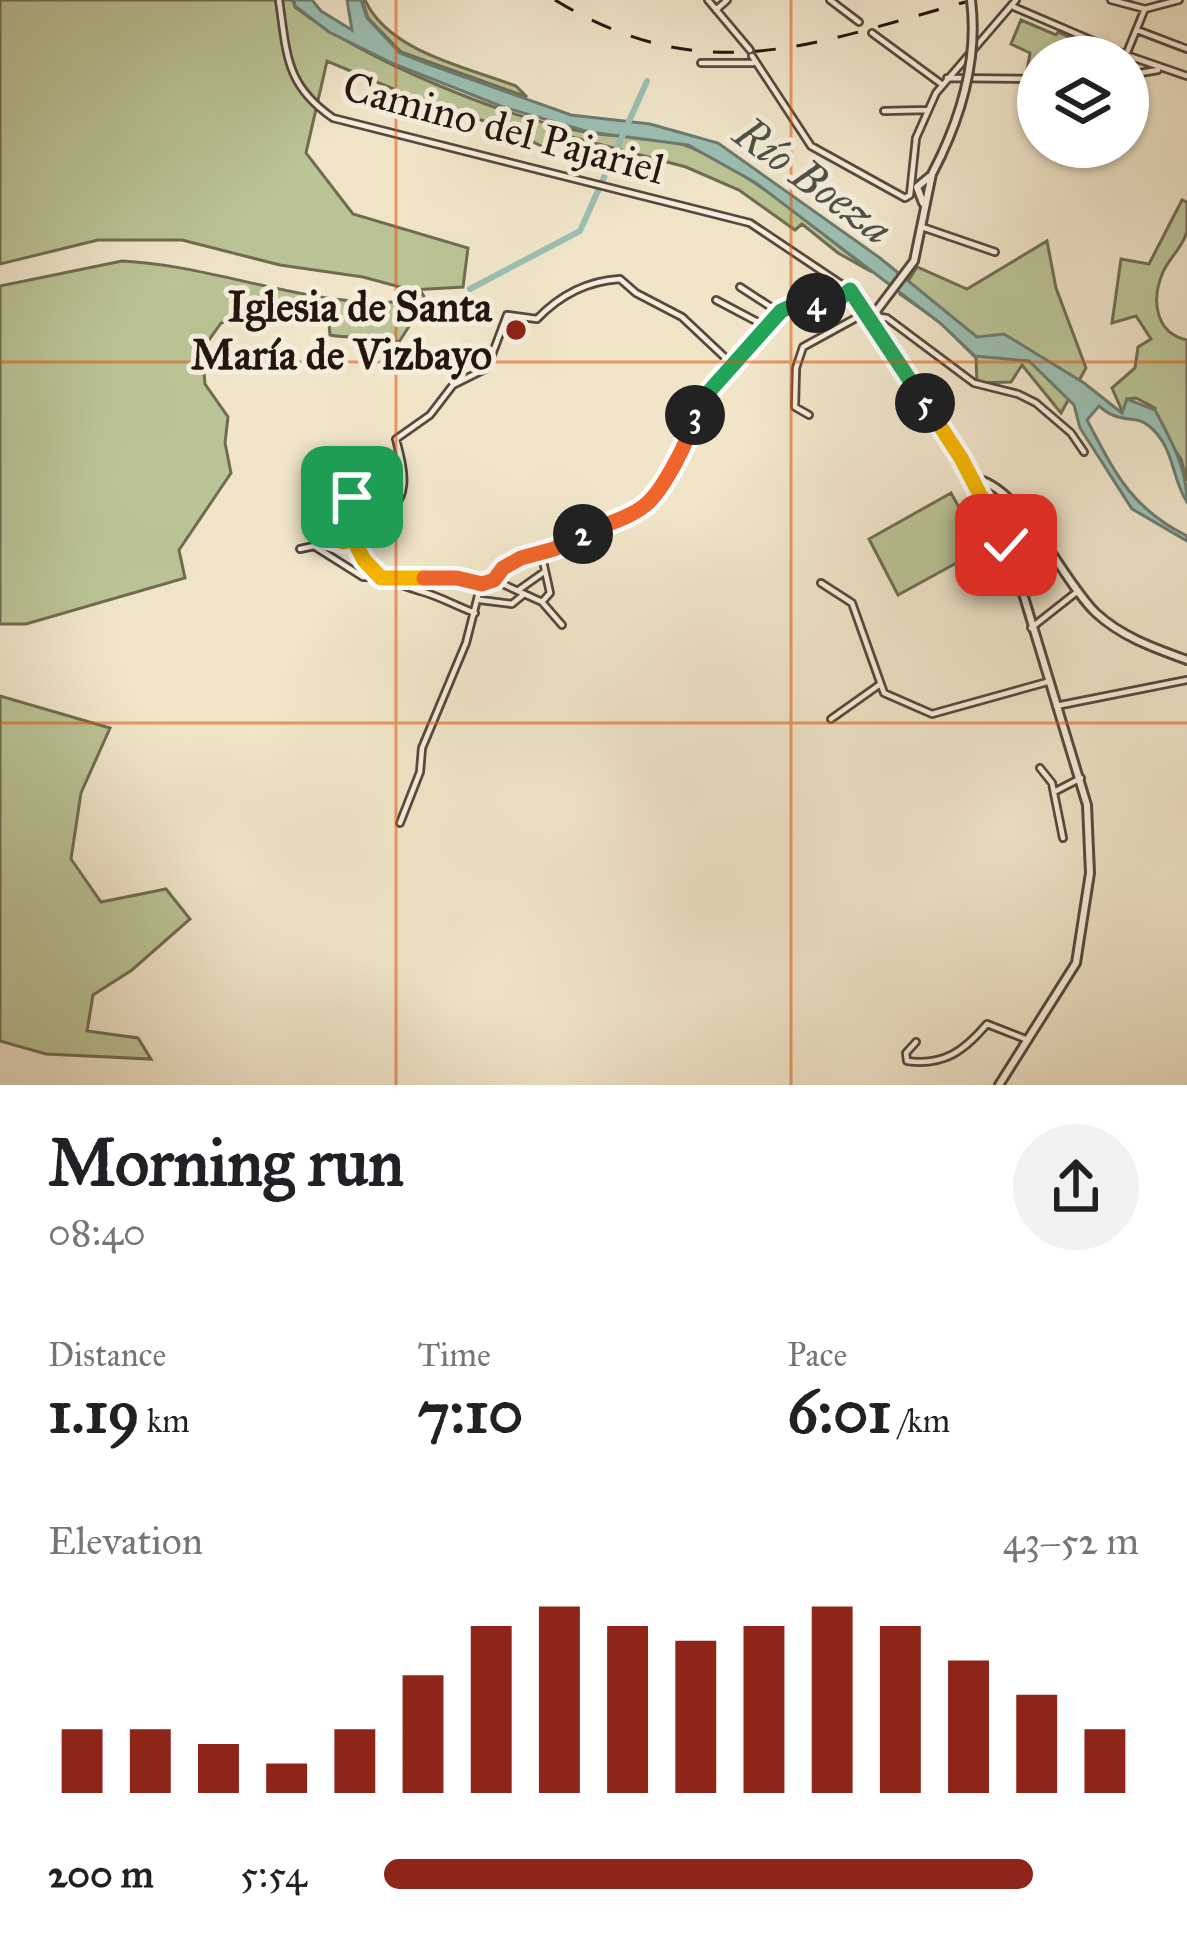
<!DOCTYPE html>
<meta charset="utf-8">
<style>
:root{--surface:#fff;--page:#f2f2f2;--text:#202124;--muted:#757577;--accent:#8f2418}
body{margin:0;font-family:"IM FELL Great Primer",serif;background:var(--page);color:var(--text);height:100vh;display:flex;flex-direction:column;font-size:45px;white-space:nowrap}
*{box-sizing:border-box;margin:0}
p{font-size:39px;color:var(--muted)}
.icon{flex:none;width:66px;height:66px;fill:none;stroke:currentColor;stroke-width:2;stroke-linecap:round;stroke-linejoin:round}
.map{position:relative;height:1085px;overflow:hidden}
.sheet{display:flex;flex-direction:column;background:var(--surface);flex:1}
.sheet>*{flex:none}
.fabs{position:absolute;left:1017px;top:36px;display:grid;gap:24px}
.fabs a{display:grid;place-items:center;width:132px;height:132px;border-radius:50%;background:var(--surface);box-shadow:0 3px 9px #0004;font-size:60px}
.pin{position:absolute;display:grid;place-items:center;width:102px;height:102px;color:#fff;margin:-51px;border-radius:24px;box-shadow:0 6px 18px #0006}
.km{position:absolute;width:60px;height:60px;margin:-30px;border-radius:50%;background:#222;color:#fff;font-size:33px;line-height:60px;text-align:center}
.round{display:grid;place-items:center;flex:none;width:126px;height:126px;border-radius:63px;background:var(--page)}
.head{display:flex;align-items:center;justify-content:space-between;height:204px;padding:0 48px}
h1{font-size:66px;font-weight:800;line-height:90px}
.figures{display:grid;grid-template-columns:repeat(3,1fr);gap:18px;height:204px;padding:12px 48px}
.figures div{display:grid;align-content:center}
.figures b{font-size:60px;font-weight:800}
.figures small{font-size:33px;font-weight:400}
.figures p{font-size:33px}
.chart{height:336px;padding:24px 48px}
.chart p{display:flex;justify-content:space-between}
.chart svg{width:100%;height:216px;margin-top:12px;stroke:var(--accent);stroke-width:6}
ul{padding:0 48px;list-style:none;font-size:39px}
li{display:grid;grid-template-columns:192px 144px 1fr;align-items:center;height:90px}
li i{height:30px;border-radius:15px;background:var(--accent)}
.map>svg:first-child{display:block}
.green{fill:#bbc496;stroke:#706c52;stroke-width:3}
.water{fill:#9bbfb2;stroke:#6b7b70;stroke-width:3}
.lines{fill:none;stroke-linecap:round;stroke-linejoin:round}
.canal{stroke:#9bbfb2;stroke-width:6}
.minor-casing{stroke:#57493d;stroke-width:10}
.tertiary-casing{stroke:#57493d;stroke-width:12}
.minor{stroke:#f5eedc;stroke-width:4.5}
.tertiary{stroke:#f5eedc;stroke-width:6}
.rail{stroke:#24150e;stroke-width:3;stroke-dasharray:21 21;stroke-linecap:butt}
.tertiary-bridge-casing{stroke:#57493d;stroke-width:12;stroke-linecap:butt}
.tertiary-bridge{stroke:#f5eedc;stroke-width:6}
.split-1-casing{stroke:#fff;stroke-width:24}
.split-2-casing{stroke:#fff;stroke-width:24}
.split-3-casing{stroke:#fff;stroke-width:24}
.split-4-casing{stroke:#fff;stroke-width:24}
.split-5-casing{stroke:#fff;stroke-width:24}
.split-6-casing{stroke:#fff;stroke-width:24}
.split-1{stroke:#f5b400;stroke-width:15}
.split-2{stroke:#f0652b;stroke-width:15}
.split-3{stroke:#f0652b;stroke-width:15}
.split-4{stroke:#22a559;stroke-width:15}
.split-5{stroke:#22a559;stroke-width:15}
.split-6{stroke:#f5b400;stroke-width:15}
.grid{fill:none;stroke:#de560c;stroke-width:3;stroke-opacity:0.55}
.poi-dot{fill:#8f2418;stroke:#f5eedc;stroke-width:4.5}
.labels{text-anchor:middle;stroke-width:10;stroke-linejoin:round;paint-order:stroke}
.street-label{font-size:42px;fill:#24150e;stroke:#f5eedc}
.poi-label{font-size:42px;font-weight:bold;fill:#24150e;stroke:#f5eedc;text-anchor:end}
.water-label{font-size:45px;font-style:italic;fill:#4e5047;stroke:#f5eedc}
</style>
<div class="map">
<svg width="1187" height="1085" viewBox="0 0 1187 1085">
<rect width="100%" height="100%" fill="#f0e5c9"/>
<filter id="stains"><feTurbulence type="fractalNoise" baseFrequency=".00167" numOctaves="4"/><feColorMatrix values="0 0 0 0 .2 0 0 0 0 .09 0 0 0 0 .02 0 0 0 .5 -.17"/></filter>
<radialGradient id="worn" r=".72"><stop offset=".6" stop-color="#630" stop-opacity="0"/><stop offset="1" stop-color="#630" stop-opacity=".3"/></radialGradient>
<path class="green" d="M0 0H293L295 7C364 60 503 118 590 133 622 138 659 135 690 147 757 175 815 229 872 272L838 253 802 224 795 230 739 190 686 167 564 135 549 150 504 127 434 106 327 61 306 153 353 214 468 248 463 287 411 290 363 277 280 265 182 240H98L0 264Z
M362 0H365C389 52 466 67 516 86L527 97 401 52 368 18Z
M1021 20 1056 35 1058 32 1116 57H1038V70H1027L1030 53 1011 44Z
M1182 200 1187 202C1187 211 1187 222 1187 231 1184 246 1169 258 1163 272 1151 300 1155 333 1187 340V481L1181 459 1153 416 1155 408 1136 398 1127 399 1123 413 1112 388 1135 368 1138 347 1151 339 1136 316 1112 323 1121 259 1149 264Z
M1047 241 1056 288 1086 368 1061 413 1022 365 1011 382 977 383 976 358 940 322 900 294 917 267 967 289Z
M122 261C218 265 324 314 416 300L422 293 426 300 399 342C377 333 352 340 330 335L328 313 288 309 221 323 202 350 205 384 228 417 225 443 231 473 179 550 185 578 26 624H0V286Z
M951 493 982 549 898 595 869 539Z
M0 696 110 728 81 793 71 859 101 902 166 889 190 919 132 970 93 995 87 1031 138 1038 151 1059 46 1054 0 1041Z"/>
<path class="water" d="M294 0H312L321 11 352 30 347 0H361L367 18 400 53 428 64 571 115 650 124 718 143 880 258 977 337 1004 334 1084 383 1122 413 1127 399 1155 410C1171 440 1187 468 1187 502 1171 478 1175 447 1149 426 1133 413 1122 426 1099 406L1087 420C1115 473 1131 508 1187 536V541L1132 509 1080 428 1074 405 1029 361 975 356 940 323 756 183 688 145 589 132 503 107 394 64 329 32 295 6Z"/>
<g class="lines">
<path class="canal" d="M470 289 580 231 647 81"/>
<g class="minor-casing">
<path id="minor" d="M279 0C287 54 285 85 333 118L750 223 850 290 869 322
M708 0 750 50
M830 0 859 22
M1111 0 1145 9 1179 0
M1014 7 1126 55 1187 76
M716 10 727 0
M1137 30 1187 49
M872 33 940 83
M1126 55 1144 11
M752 56 811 146 905 198 910 195 916 138 936 93 1016 0
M701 63H753
M1128 75 1158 70
M947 78 1038 79
M884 111 927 110
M922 227 995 252
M740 287 780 313
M716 300 767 327
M880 317 887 318 974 383 1018 394 1036 403 1071 433 1084 452
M809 415 795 407 796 368 803 347 865 313
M333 490 347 491 353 500 327 522V538L344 542 353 539
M300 549 314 546 363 577H457L481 584
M541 552 550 593 542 602
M494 580 542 602 562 625
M821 583 852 603 884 693 932 714 1047 682
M520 589 544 572
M480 600 512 604 523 595
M475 613C456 606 439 596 420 591 382 579 373 576 353 539 361 524 370 526 383 517 413 497 403 468 396 439L430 415 453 385 487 368 507 315 537 319C560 295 586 281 620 279L636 293 682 317 733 365
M1031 628 1078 591
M1056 706 1187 680
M831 719 879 685
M1040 768 1052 783 1063 838
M1054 792 1081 778
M400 823 420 772 422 748 466 643 481 584 494 580 503 569 521 558 554 549 645 506 691 430 698 404 781 312C803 297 830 308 850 290
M916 1042 906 1053 907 1061C944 1066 964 1051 987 1024L1028 1040"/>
</g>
<g class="tertiary-casing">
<path id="tertiary" d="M923 203 917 187 929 177
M874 314 914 261 932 174 941 156
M873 327 956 450 1011 554 1087 805 1090 873 1076 963 999 1085
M972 478C1021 484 1062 581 1096 613 1122 637 1154 648 1187 660"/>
</g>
<use href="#minor" class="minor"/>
<use href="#tertiary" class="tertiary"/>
<path class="rail" d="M555 0C708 93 816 42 973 0"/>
<g class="tertiary-bridge-casing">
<path id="tertiary-bridge" d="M941 156C964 107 978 55 971 0"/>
</g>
<use href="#tertiary-bridge" class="tertiary-bridge"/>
</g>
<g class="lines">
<g class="split-1-casing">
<path id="split-1" d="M352 497V503L327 522V538L344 542 353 539 364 560 381 578H424"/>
</g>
<g class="split-2-casing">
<path id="split-2" d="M424 578H457L482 584 494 580 503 568 521 558 554 549 583 534"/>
</g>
<g class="split-3-casing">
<path id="split-3" d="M583 534C602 525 628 519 644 506 663 492 690 438 695 415"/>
</g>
<g class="split-4-casing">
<path id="split-4" d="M695 415 698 404 781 311 798 303H816"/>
</g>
<g class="split-5-casing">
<path id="split-5" d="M816 303 838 300 850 290 925 403"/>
</g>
<g class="split-6-casing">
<path id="split-6" d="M925 403 961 458 1006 545"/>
</g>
<use href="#split-1" class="split-1"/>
<use href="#split-2" class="split-2"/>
<use href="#split-3" class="split-3"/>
<use href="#split-4" class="split-4"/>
<use href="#split-5" class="split-5"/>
<use href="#split-6" class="split-6"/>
</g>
<path class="grid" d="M396 0V1085M791 0V1085M0 362H1187M0 723H1187"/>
<circle class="poi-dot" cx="516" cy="330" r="12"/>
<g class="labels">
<g class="street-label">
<text transform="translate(504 127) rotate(15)" y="15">Camino del Pajariel</text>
</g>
<g class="poi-label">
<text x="492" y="321">Iglesia de Santa<tspan x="492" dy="48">María de Vizbayo</tspan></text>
</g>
<g class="water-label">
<text transform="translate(814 180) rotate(36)" y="16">Río Boeza</text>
</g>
</g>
<rect width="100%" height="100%" filter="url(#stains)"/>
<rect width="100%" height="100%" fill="url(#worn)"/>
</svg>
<div class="fabs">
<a><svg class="icon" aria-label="layers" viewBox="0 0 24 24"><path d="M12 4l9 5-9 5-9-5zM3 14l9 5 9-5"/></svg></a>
</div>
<div class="pin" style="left:352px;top:497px;background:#1e9e55"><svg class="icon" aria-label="arrive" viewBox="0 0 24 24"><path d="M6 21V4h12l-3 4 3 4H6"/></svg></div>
<div class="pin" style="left:1006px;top:545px;background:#d93025"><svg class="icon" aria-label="check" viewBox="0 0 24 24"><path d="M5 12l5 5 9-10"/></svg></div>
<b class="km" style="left:583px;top:534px">2</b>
<b class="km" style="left:695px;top:415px">3</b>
<b class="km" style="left:816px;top:303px">4</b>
<b class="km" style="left:925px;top:403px">5</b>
</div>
<section class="sheet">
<div class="head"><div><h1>Morning run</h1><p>08:40</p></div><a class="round"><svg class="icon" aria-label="share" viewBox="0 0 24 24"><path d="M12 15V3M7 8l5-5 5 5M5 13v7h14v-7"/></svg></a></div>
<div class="figures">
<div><p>Distance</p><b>1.19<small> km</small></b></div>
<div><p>Time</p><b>7:10</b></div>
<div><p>Pace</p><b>6:01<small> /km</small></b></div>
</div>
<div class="chart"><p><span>Elevation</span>43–52 m</p>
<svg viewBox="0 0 160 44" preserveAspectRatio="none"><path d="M5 44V31M15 44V31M25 44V34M35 44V38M45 44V31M55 44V20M65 44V10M75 44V6M85 44V10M95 44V13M105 44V10M115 44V6M125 44V10M135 44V17M145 44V24M155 44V31"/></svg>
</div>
<ul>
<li><b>200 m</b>5:54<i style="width:86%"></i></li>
</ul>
</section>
